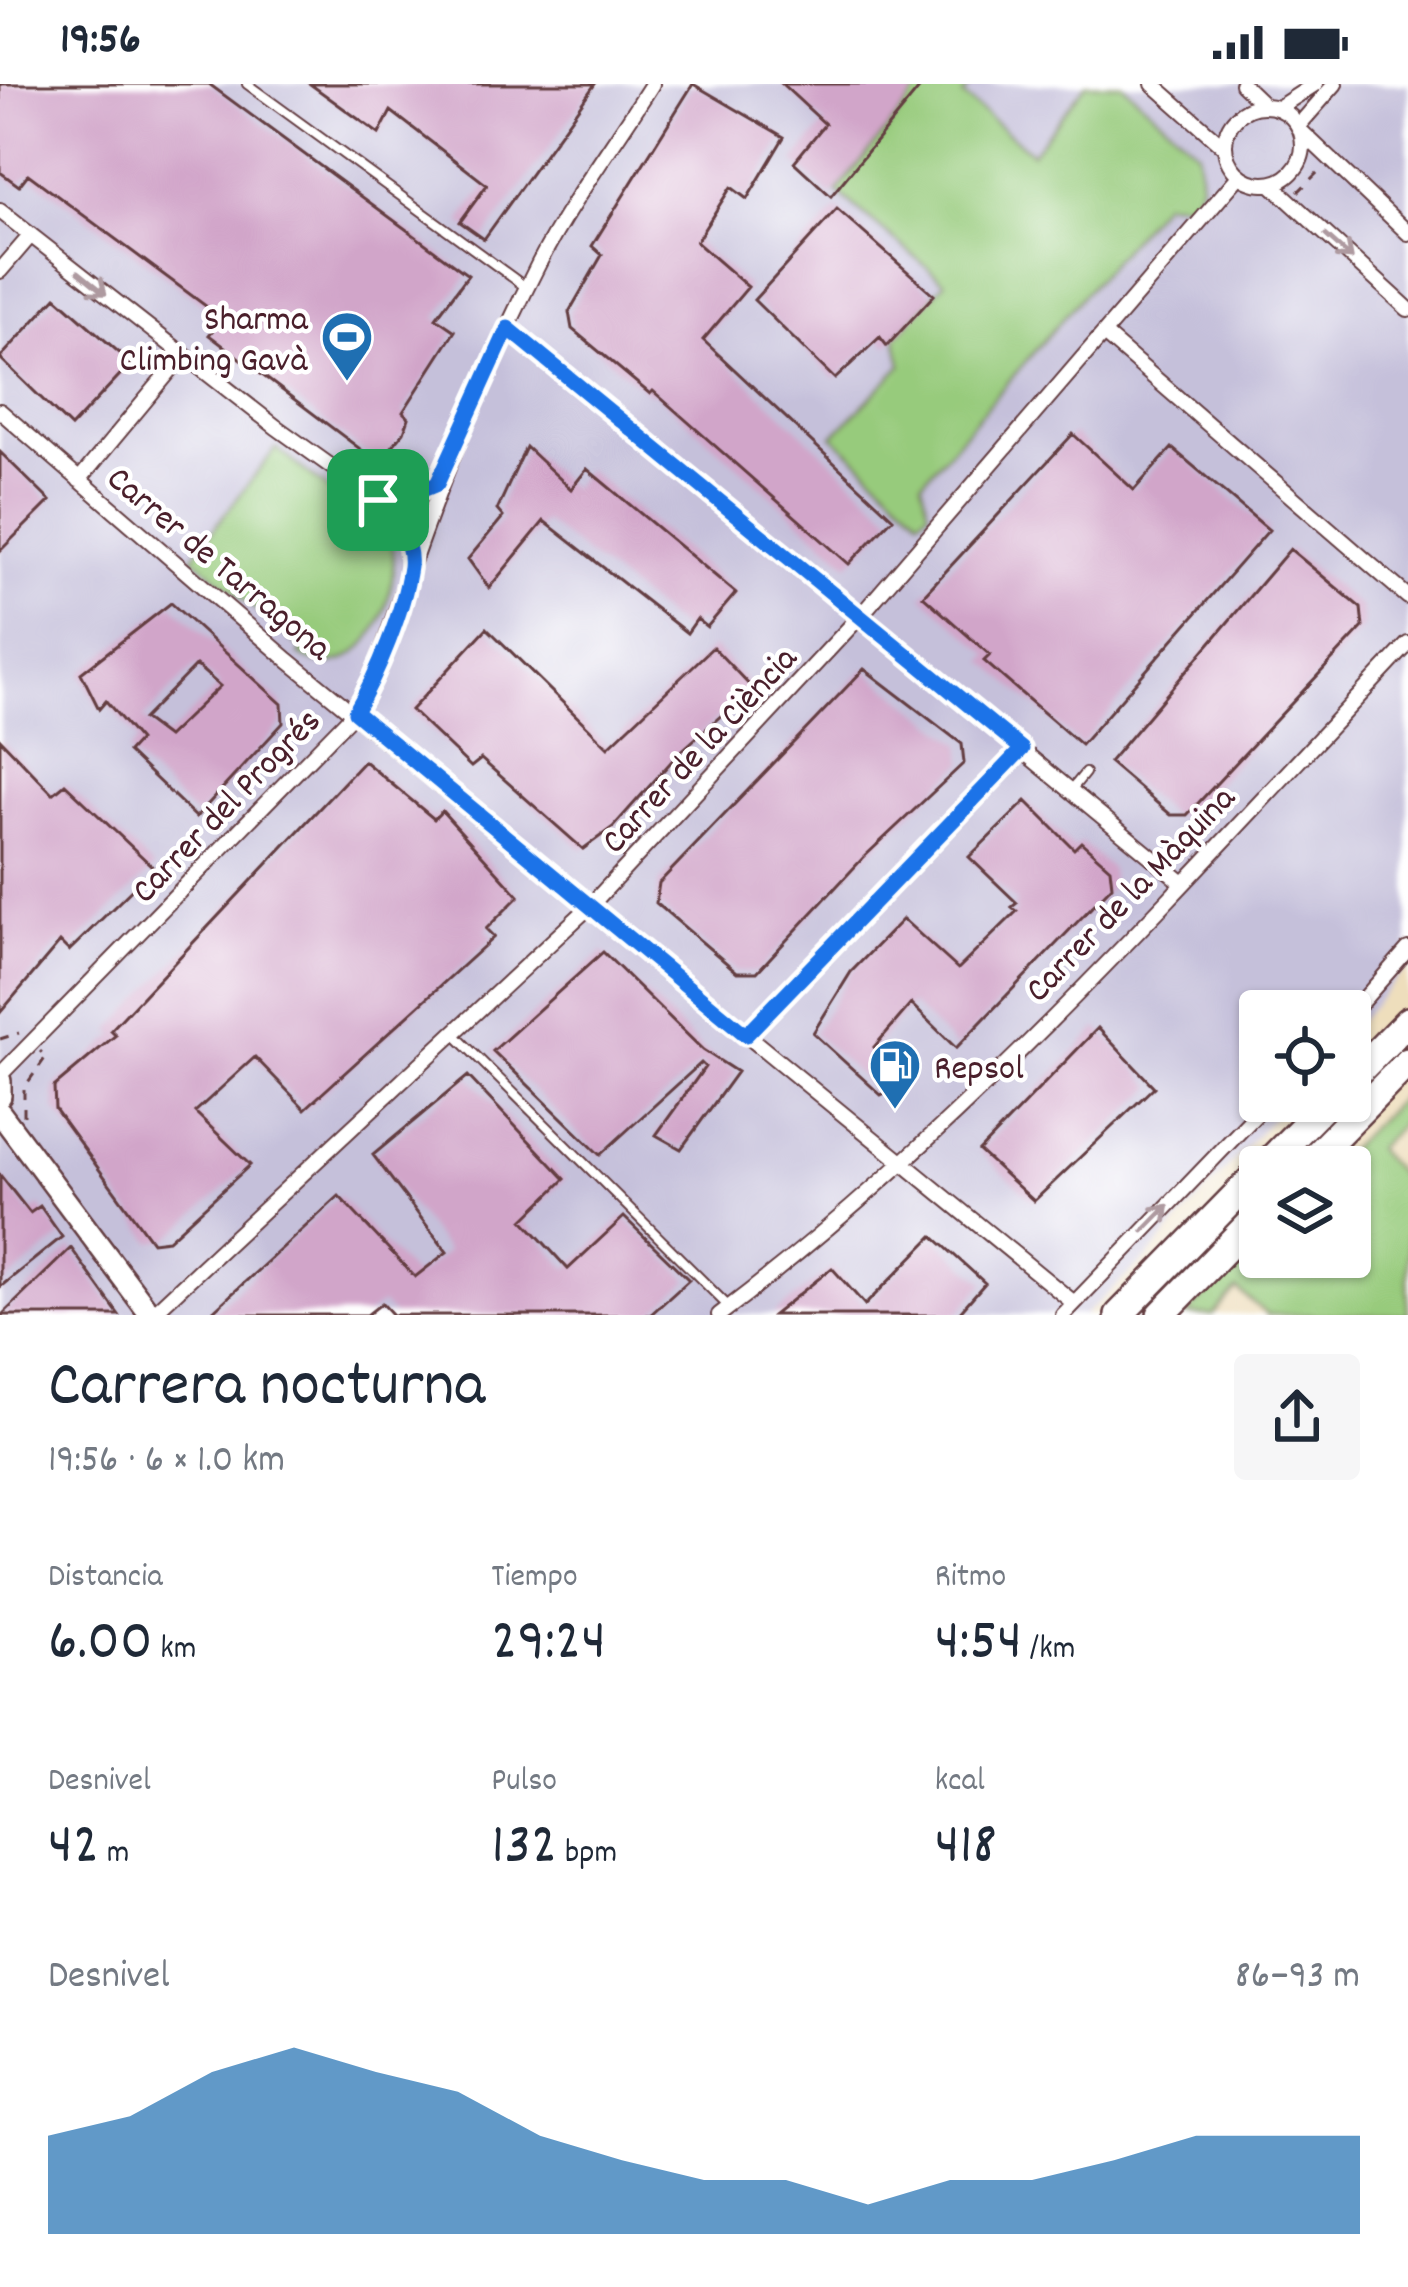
<!DOCTYPE html>
<html lang="es">
<meta charset="utf-8">
<style>
:root{--surface:#fff;--page:#f6f6f7;--text:#1f2937;--muted:#747a83;--accent:#1f6fb2}
body{margin:0;font-family:Dekko,sans-serif;background:var(--page);color:var(--text);height:100vh;display:flex;flex-direction:column;font-size:45px;white-space:nowrap}
*{box-sizing:border-box;margin:0}
p{font-size:39px;color:var(--muted)}
.icon{flex:none;width:66px;height:66px;fill:none;stroke:currentColor;stroke-width:2;stroke-linecap:round;stroke-linejoin:round}
.map{position:relative;height:1231px;overflow:hidden}
.side{display:flex;flex-direction:column;background:var(--surface);flex:1}
.side>*{flex:none}
.fabs{position:absolute;left:1239px;top:906px;display:grid;gap:24px}
.fabs a{display:grid;place-items:center;width:132px;height:132px;border-radius:12px;background:var(--surface);box-shadow:0 3px 9px #0004;font-size:60px}
.pin{position:absolute;display:grid;place-items:center;width:102px;height:102px;color:#fff;margin:-51px;border-radius:24px;box-shadow:0 6px 18px #0006}
.round{display:grid;place-items:center;flex:none;width:126px;height:126px;border-radius:12px;background:var(--page)}
.headline{display:flex;align-items:center;justify-content:space-between;height:204px;padding:0 48px}
h1{font-size:66px;font-weight:600;line-height:90px}
.stats{display:grid;grid-template-columns:repeat(3,1fr);gap:18px;height:204px;padding:12px 48px}
.stats div{display:grid;align-content:center}
.stats b{font-size:60px;font-weight:600}
.stats small{font-size:33px;font-weight:400}
.stats p{font-size:33px}
.chart{height:336px;padding:24px 48px}
.chart p{display:flex;justify-content:space-between}
.chart svg{width:100%;height:216px;margin-top:12px;fill:var(--accent);opacity:.7}
.status{display:flex;justify-content:space-between;align-items:center;height:84px;padding:0 60px;background:var(--surface);direction:ltr}
.status svg{height:33px;fill:currentColor}
.map>svg:first-child{display:block}
.industrial{fill:#c5c0da}
.green{fill:#97cb7c;stroke:#707554;stroke-width:3}
.building{fill:#d1a5c9;fill-rule:evenodd}
.lines{fill:none;stroke-linecap:round;stroke-linejoin:round}
.lane-casing{stroke:#633c41;stroke-width:12}
.street-casing{stroke:#633c41;stroke-width:18}
.secondary-casing{stroke:#633c41;stroke-width:26}
.highway-casing{stroke:#633c41;stroke-width:32}
.path{stroke:#633c41;stroke-width:3;stroke-dasharray:9 9;stroke-linecap:butt}
.lane{stroke:#fff;stroke-width:8}
.street{stroke:#fff;stroke-width:14}
.secondary{stroke:#fff;stroke-width:21}
.highway{stroke:#fff;stroke-width:27}
.oneway{stroke:#ae9aa0}
.route-casing{stroke:#fff;stroke-width:24}
.route{stroke:#1a73e8;stroke-width:15}
.labels{text-anchor:middle;stroke-width:9;stroke-linejoin:round;paint-order:stroke}
.poi-label{font-size:36px;fill:#4a1f2b;stroke:#fff;text-anchor:end}
.street-label{font-size:36px;fill:#4a1f2b;stroke:#fff}
</style>
<div class="status"><b>19:56</b><svg viewBox="0 0 49 12"><path d="M0 12V9h3v3zM5 12V6h3v6zM10 12V3h3v9zM15 12V0h3v12zM26 1h20v11H26zM47 4h2v5h-2z"/></svg></div>
<div class="map">
<svg width="1408" height="1231" viewBox="0 0 1408 1231">
<rect width="100%" height="100%" fill="#fff"/>
<filter id="ink" filterUnits="userSpaceOnUse"><feTurbulence type="fractalNoise" baseFrequency=".00833" numOctaves="2"/><feDisplacementMap in="SourceGraphic" scale="24" xChannelSelector="R" yChannelSelector="G"/><feConvolveMatrix kernelMatrix="1 2 1 2 8 2 1 2 1" color-interpolation-filters="sRGB"/></filter>
<filter id="wash" filterUnits="userSpaceOnUse"><feTurbulence type="fractalNoise" baseFrequency=".004" numOctaves="4" result="noise"/><feDisplacementMap in="SourceGraphic" scale="48" xChannelSelector="R" yChannelSelector="G"/><feGaussianBlur stdDeviation="2.7" result="paint"/><feColorMatrix in="noise" values="0 0 0 0 0 0 0 0 0 0 0 0 0 0 0 0 0 1.4 0 .05"/><feComposite in="paint" operator="in"/></filter>
<g filter="url(#wash)">
<rect width="100%" height="100%" fill="#eedebc"/>
<path class="industrial" d="M0 0H1408V882L1350 947V927H1260V1017H1287L1148 1173 1084 1231H0Z"/>
<path class="green" d="M923 0H972L963 12 1032 69 1086 0H1122L1198 67 1201 100 1191 119 1163 118 922 398 929 427 920 434 833 352 902 281 896 253 945 198 837 108Z
M276 364 391 455C404 502 368 609 299 571L303 565 192 473Z
M1408 1006V1034L1376 1065 1408 1100V1231H1267L1237 1205 1213 1231H1186L1260 1155V1173H1350V1083H1331Z"/>
<g id="blocks">
<path class="building" d="M0 0H209L468 191 436 234 455 247 403 328 409 334 404 348 383 374 364 368 209 251 222 234 28 90 19 102 0 88Z
M310 0H595L484 155 460 138 487 101 391 27 379 50Z
M693 0 784 53 747 115 731 103 696 158 748 203 703 256 893 434 849 480 653 307 650 310 572 245 569 228 602 171 592 162Z
M782 0H923L831 112 794 78 825 40Z
M837 125 934 211 887 262 880 253 835 295 754 216Z
M56 213 131 279 71 343 0 274Z
M1073 350 1134 406 1172 364 1269 446 1081 661 984 577 990 571 923 512Z
M526 363 571 405 587 385 736 509 707 543 697 535 687 549 544 437 489 504 468 475 503 433 497 426Z
M0 368 50 417 0 467Z
M1290 465 1361 524 1363 543 1187 731H1171L1109 678Z
M171 519 282 620 283 639 196 733 128 668 139 656 106 617 99 625 81 589ZM196 581 220 602 167 653 143 635Z
M487 544 608 663 713 563 752 604 678 670 613 743 583 765 481 675 471 683 411 626Z
M864 585 962 660 964 679 863 774 757 888H737L656 819 659 799Z
M0 655 53 710 65 700 154 784 69 867 60 858 0 929Z
M364 677 434 735 442 727 519 812 486 845 494 853 305 1025 255 973 195 1028 250 1081 168 1156 152 1158 55 1025 54 1003 116 951 111 946Z
M1026 717 1074 765 1081 758 1110 784 1112 802 956 964 911 920 874 963 904 1000 881 1011 813 949 851 888 903 835 958 885 1017 827 1012 823 1017 819 969 773Z
M603 868 703 966 737 988 681 1065 656 1051 705 983 701 979 600 1071 493 967Z
M1098 944 1154 1003 1034 1117 979 1067Z
M468 992 565 1095 523 1136 568 1185 624 1133 689 1196 650 1231H393L382 1219 367 1231H209L339 1112 415 1193 447 1168 373 1071Z
M0 1091 30 1129 40 1122 62 1153 0 1203Z
M933 1152 985 1199 957 1231H773L832 1184 865 1221Z
M71 1164 119 1231H2Z"/>
</g>
</g>
<g filter="url(#ink)">
<use href="#blocks" fill-opacity="0" stroke="#633c41" stroke-width="3"/>
<g class="lines">
<g class="lane-casing">
<path id="lane" d="M247 0 527 204
M1072 705 1085 689
M455 951 729 1223"/>
</g>
<g class="street-casing">
<path id="street" d="M1153 0 1225 64
M1242 0 1264 21
M1225 61a39 39 0 1 1 78 0a39 39 0 1 1-78 0Z
M1278 24 1315 0
M1299 41 1335 0
M1303 49 1408 149
M1271 100 1408 225
M0 127 276 343 378 416 408 412 437 400
M0 187 31 151
M508 243 1183 799
M1105 251 1408 513
M0 327 288 576 1074 1219
M79 396 183 271
M378 416 403 447 410 479
M1350 931 1408 865
M746 951 1022 665
M0 991 355 628 372 599C419 455 470 314 539 179 571 117 615 59 652 0
M151 1231 589 823 862 530 1239 92
M719 1231C971 1041 1192 789 1408 560
M1063 1231 1269 1017"/>
</g>
<g class="secondary-casing">
<path id="secondary" d="M0 997V1012
M0 1029 151 1231"/>
</g>
<g class="highway-casing">
<path id="highway" d="M1350 996 1408 937
M1264 1083 1329 1017
M1305 1083 1408 978
M1119 1231 1260 1087
M1161 1231 1260 1129"/>
</g>
<path class="path" d="M1298 108 1321 85
M0 955 19 949
M24 1032V1004L46 973 40 967"/>
<use href="#lane" class="lane"/>
<use href="#street" class="street"/>
<use href="#secondary" class="secondary"/>
<use href="#highway" class="highway"/>
</g>
<defs><path id="oneway-shaft" d="M-6 0H5M1.5-3L5.5 0L1.5 3" fill="none" stroke-width="1.6" stroke-linecap="round" stroke-linejoin="round" transform="scale(3)"/></defs>
<g class="oneway">
<use href="#oneway-shaft" transform="translate(1339 163) rotate(42)"/>
<use href="#oneway-shaft" transform="translate(92 199) rotate(39)"/>
<use href="#oneway-shaft" transform="translate(1156 1134) rotate(-46)"/>
</g>
</g>
<g class="lines" filter="url(#ink)">
<g class="route-casing">
<path id="route" d="M508 244 1022 665 746 951 355 628C377 591 404 526 410 483 413 457 395 433 378 416L408 412 437 400Z"/>
</g>
<use href="#route" class="route"/>
</g>
<defs>
<g id="stadium-pin" transform="scale(2.7)"><path d="M0 17L-7.5 6A9.5 9.5 0 1 1 7.5 6Z" fill="#1f6fb2" stroke="#fff"/><path d="M0-5a6.5 5 0 1 0 0 10a6.5 5 0 1 0 0-10ZM-3.5-1.8h7v3.6h-7Z" fill="#fff"/></g>
<g id="fuel-pin" transform="scale(2.7)"><path d="M0 17L-7.5 6A9.5 9.5 0 1 1 7.5 6Z" fill="#1f6fb2" stroke="#fff"/><path d="M-5.5-6h7V0h2V4h1.3V-2.5L3-4.5l.8-.8L6-3V5H2.5V1h-1V6h-7ZM-4.2-4.7v3.2H.2V-4.7Z" fill="#fff"/></g>
</defs>
<g fill-rule="evenodd">
<use href="#stadium-pin" x="347" y="253"/>
<use href="#fuel-pin" x="895" y="981"/>
</g>
<g class="labels">
<g class="poi-label">
<text x="308" y="245">Sharma<tspan x="308" dy="41">Climbing Gavà</tspan></text>
<text x="934" y="994" text-anchor="start">Repsol</text>
</g>
<g class="street-label">
<text transform="translate(221 477) rotate(40)" y="13">Carrer de Tarragona</text>
<text transform="translate(697 664) rotate(-47)" y="13">Carrer de la Ciència</text>
<text transform="translate(224 720) rotate(-46)" y="13">Carrer del Progrés</text>
<text transform="translate(1128 808) rotate(-46)" y="13">Carrer de la Màquina</text>
</g>
</g>
</svg>
<div class="fabs">
<a><svg class="icon" aria-label="locate" viewBox="0 0 24 24"><circle cx="12" cy="12" r="6"/><path d="M12 2v4M12 18v4M2 12h4M18 12h4"/></svg></a>
<a><svg class="icon" aria-label="layers" viewBox="0 0 24 24"><path d="M12 4l9 5-9 5-9-5zM3 14l9 5 9-5"/></svg></a>
</div>
<div class="pin" style="left:378px;top:416px;background:#1e9e55"><svg class="icon" aria-label="arrive" viewBox="0 0 24 24"><path d="M6 21V4h12l-3 4 3 4H6"/></svg></div>
</div>
<section class="side">
<div class="headline"><div><h1>Carrera nocturna</h1><p>19:56 · 6 × 1.0 km</p></div><a class="round"><svg class="icon" aria-label="share" viewBox="0 0 24 24"><path d="M12 15V3M7 8l5-5 5 5M5 13v7h14v-7"/></svg></a></div>
<div class="stats">
<div><p>Distancia</p><b>6.00<small> km</small></b></div>
<div><p>Tiempo</p><b>29:24</b></div>
<div><p>Ritmo</p><b>4:54<small> /km</small></b></div>
</div>
<div class="stats">
<div><p>Desnivel</p><b>42<small> m</small></b></div>
<div><p>Pulso</p><b>132<small> bpm</small></b></div>
<div><p>kcal</p><b>418</b></div>
</div>
<div class="chart"><p><span>Desnivel</span>86–93 m</p>
<svg viewBox="0 0 160 44" preserveAspectRatio="none"><path d="M0 44V24L10 20L20 11L30 6L40 11L50 15L60 24L70 29L80 33L90 33L100 38L110 33L120 33L130 29L140 24L150 24L160 24V44z"/></svg>
</div>
</section>
